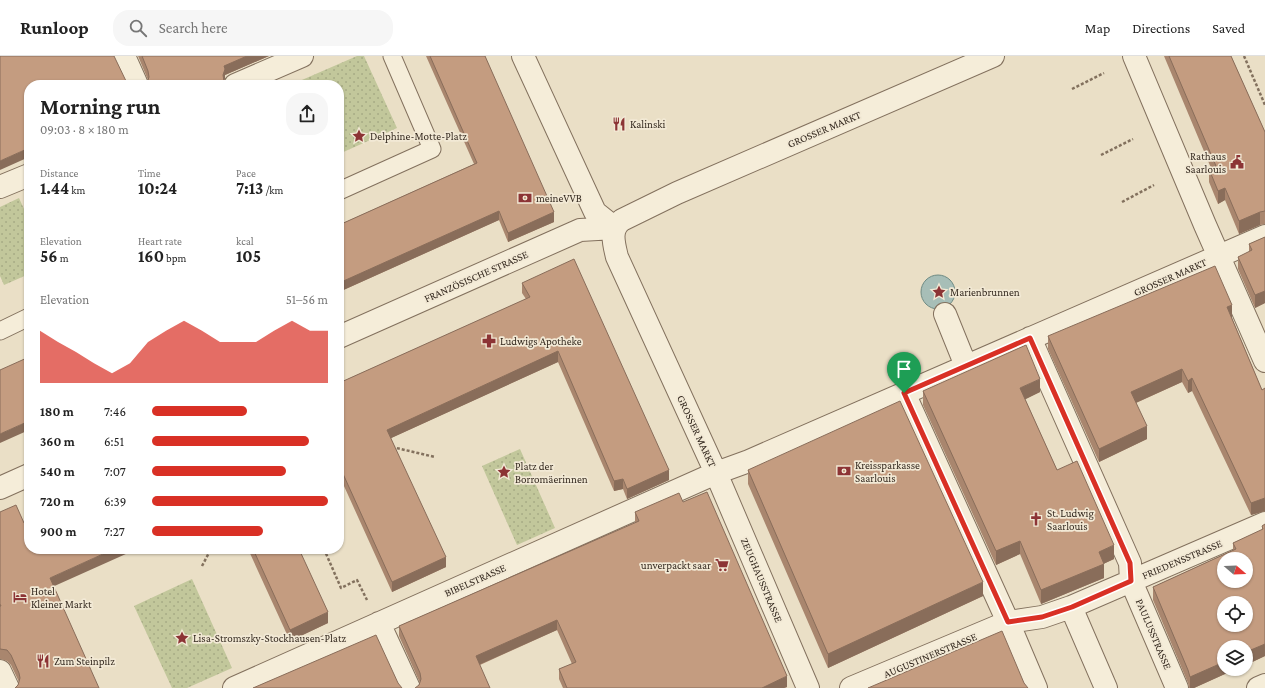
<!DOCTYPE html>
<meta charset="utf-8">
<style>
:root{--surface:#fff;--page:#f6f6f6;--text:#222;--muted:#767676;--line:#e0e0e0;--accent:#d93025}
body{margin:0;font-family:"Crimson Pro",serif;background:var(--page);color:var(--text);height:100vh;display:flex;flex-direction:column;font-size:15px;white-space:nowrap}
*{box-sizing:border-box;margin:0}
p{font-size:13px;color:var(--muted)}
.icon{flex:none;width:22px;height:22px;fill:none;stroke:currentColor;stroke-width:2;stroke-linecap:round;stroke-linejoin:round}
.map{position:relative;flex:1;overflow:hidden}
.panel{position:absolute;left:24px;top:24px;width:320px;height:474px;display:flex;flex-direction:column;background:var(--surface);border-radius:16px;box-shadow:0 1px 3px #0004}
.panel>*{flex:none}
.needle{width:26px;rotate:109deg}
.buttons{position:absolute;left:1217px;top:496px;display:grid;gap:8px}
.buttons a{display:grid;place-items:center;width:36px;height:36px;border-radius:50%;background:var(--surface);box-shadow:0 1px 3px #0004;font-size:20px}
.pin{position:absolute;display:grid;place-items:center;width:34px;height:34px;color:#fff;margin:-41px -17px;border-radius:50% 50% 50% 0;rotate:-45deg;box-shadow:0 0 4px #0007}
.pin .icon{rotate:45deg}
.round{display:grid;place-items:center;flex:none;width:42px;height:42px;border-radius:16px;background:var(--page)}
.summary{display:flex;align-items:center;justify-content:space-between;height:68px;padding:0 16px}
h1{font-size:22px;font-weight:700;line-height:30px}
.metrics{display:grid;grid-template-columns:repeat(3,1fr);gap:6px;height:68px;padding:4px 16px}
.metrics div{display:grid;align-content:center}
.metrics b{font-size:17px;font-weight:700}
.metrics small{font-size:11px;font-weight:400}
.metrics p{font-size:11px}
.chart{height:112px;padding:8px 16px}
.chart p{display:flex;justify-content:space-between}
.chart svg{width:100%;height:72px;margin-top:4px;fill:var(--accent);opacity:.7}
ul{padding:0 16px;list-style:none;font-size:13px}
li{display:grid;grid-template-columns:64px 48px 1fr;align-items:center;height:30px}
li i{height:10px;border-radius:5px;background:var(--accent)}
header{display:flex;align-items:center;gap:24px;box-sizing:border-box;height:56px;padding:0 20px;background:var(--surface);border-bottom:1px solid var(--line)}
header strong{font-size:19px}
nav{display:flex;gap:22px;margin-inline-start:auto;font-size:14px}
.search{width:280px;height:36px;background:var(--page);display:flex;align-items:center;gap:10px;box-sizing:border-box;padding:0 14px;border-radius:16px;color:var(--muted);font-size:15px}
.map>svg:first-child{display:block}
.park{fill:url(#park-dots)}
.water{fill:#a7beb7;stroke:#6f8b84}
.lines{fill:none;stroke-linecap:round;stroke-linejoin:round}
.lane-casing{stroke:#83715e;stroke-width:19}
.street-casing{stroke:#83715e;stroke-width:24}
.path{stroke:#83715e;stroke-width:2.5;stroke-dasharray:3 2;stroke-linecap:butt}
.lane{stroke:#f5edd9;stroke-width:17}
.street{stroke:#f5edd9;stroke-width:22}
.wall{fill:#a9866e}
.shaded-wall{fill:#896d5a}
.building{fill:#c49c80;stroke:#896d5a;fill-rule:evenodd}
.route-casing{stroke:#fff;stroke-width:8}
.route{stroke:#d93025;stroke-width:5}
.labels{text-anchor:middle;stroke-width:3.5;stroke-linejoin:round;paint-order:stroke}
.poi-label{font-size:11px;fill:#352a20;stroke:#f2e9d5;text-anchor:start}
.street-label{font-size:11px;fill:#352a20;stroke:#f2e9d5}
</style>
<header>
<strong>Runloop</strong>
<div class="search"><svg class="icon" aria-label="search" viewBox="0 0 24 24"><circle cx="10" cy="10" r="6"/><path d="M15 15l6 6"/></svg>Search here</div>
<nav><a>Map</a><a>Directions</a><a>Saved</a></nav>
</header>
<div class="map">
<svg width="1265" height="632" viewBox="0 0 1265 632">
<defs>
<pattern id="park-dots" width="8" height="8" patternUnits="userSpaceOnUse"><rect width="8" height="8" fill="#c2c79b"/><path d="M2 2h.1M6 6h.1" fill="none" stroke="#a7ab85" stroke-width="1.8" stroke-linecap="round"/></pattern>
</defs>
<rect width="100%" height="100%" fill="#eadfc6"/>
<path class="park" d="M357 0H364L397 72 339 98V29H296L295 27Z
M19 142 29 164V218L4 229 0 220V151Z
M520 393 555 472 517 489 482 410Z
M192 523 232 612 187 632H172L134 550Z"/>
<path class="water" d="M921 236a17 17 0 1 1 34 0a17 17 0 1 1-34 0Z"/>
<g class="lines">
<g class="lane-casing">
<path id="lane" d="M339 135 432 93 392 0
M0 275 29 261"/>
</g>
<g class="street-casing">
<path id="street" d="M124 0 137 29
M523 0 595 156 615 172
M1134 0 1205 169 1265 305
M235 29 302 0
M0 131 29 119
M945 258 966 310
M339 281 580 174 615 172
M1030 282 1130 507 1131 525 1177 632
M904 337 1008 566 1036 632
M0 432 29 419
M1071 551 1106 632
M379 567 409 632
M0 615 8 632
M234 632 716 417 749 405 1265 180
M808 632 716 417 617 201C614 188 609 173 622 164L677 137 993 0
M851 632 1008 566 1042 561 1071 551 1265 467
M1258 632 1265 629"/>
</g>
<path class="path" d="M1244 0 1265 49
M1072 33 1104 17
M1101 99 1133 83
M1122 146 1154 129
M392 391 435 401
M324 493 341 532 357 524 367 544
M202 510 211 493"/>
<use href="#lane" class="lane"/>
<use href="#street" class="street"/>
</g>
<path class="wall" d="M138 0H269L225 19V22L224 25 147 27 148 24Z
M426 0H485L554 166 508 186 499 164 339 236V169L474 108Z
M1164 0H1231L1265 76V168L1260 169 1239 178 1225 144 1218 148 1209 126V113L1211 112Z
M1265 181V247L1255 252 1238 213V201L1249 196V188Z
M522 227 669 424 627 443 623 433 614 435 558 306 391 382 446 511 392 536 339 419V327L526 243 522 237Z
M1232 262 1262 334 1265 332V455L1251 459 1192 335 1188 337 1182 326 1136 347 1147 383 1099 406 1048 293V280Z
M923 335 1040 336 1025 343 1057 414 1114 503 1103 508 1104 522 1041 548 1020 498 996 509 923 349Z
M748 414 983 540 828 612 748 428Z
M683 446 787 631 784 632H563L559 623V613L572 608 557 574 480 609 419 629 420 627 399 580V570L635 467V456Z
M0 456 24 467 54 530 18 629 19 626 11 609 7 605 0 603Z
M1265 468V600L1246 609V591L1236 613 1194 632H1189L1188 627 1153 544V531L1233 494V487L1262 474V470Z
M248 493H299L328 567 290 585Z"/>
<path class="shaded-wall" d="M247 0H269L225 19V22L223 28V19L224 10Z
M29 92V101L0 114V105Z
M1225 132V144L1218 148V135Z
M499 155V164L339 236V227Z
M554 156V166L508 186V177Z
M1260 156V169L1239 178V165Z
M1265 235V247L1255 252V239Z
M1232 249V262L1227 264V251Z
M558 295V306L387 384V374Z
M1182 313V326L1131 349V336Z
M1192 322V335L1188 337V325Z
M1040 323V336L1020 346V332Z
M29 365V374L0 387V378Z
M1147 370V383L1099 406V393Z
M669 414V424L627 443V433Z
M623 423V433L614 435V425Z
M1265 442V455L1251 459V447Z
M1020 485V498L996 509V495Z
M1114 489V503L1099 510V496Z
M114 493H137L50 532V522Z
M446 501V511L392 536V526Z
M1104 508V522L1041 548V534Z
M983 526V540L828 612V598Z
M328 556V567L290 585V574Z
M557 564V574L476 610V600Z
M1265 588V600L1246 609V596Z
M1224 606V613H1236L1194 632H1190V621Z
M787 620V631L784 632H762Z"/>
<path class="building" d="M0 0H114L126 25 129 29H29V92L0 105Z
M142 0H247L224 10 225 13 223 19 224 25 227 29H144L147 27 149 21 148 15Z
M430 0H485L554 156 508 177 499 155 339 227V169L477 107Z
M1169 0H1231L1265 76V155L1260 156 1239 165 1225 132 1218 135 1209 113 1216 110Z
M1265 181V235L1255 239 1238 201 1252 194 1249 188Z
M574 203 669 414 627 433 623 423 614 425 558 295 387 374 446 501 392 526 339 409V327L530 241 522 227Z
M1215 210 1232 249 1227 251 1262 334 1265 332V442L1251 447 1192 322 1188 325 1182 313 1131 336 1147 370 1099 393 1048 280Z
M1026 289 1040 323 1020 332 1057 414 1077 405 1114 489 1099 496 1104 508 1041 534 1020 485 996 495 923 335Z
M29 301V365L0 378V314Z
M900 345 983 526 828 598 748 414Z
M707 436 787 620 762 632H567L559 613 576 606 557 564 476 600 490 632H415L419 629 421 623 420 617 399 570 639 465 635 456 679 437 683 446Z
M16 449 24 467 29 465V493H114L50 522 99 632H15L18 629 20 622 19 617 11 599 7 594 0 593V550H1L0 548V456Z
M1265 468V588L1246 596V591H1224V606L1190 621 1188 614 1153 531 1236 493 1233 487 1263 473 1262 470ZM1224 503H1246V525H1224ZM1224 547H1246V569H1224Z
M253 493H299L328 556 290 574Z
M1002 575 1024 627 1028 632H868Z
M376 579 398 627 402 632H253Z"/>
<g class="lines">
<g class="route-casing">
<path id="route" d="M1030 282 1130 507 1131 525 1072 551 1042 561 1008 566 904 337Z"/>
</g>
<use href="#route" class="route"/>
</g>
<defs>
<g id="restaurant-bare" transform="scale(1.08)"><path d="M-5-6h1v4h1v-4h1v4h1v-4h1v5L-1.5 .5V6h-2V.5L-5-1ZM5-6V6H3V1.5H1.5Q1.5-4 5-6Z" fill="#8c3435" stroke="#f2e9d5" stroke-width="2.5" paint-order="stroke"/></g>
<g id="sight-bare" transform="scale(1.08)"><path d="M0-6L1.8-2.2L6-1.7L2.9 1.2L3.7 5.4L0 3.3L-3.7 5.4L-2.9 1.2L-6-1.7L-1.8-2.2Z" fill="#8c3435" stroke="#f2e9d5" stroke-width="2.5" paint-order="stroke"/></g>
<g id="civic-bare" transform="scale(1.08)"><path d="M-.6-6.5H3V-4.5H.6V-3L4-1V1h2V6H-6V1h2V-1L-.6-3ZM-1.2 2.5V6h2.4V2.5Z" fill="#8c3435" stroke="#f2e9d5" stroke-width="2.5" paint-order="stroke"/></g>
<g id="bank-bare" transform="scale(1.08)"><path d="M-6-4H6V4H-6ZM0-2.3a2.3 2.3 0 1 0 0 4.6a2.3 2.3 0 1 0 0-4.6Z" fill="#8c3435" stroke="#f2e9d5" stroke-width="2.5" paint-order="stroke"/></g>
<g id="pharmacy-bare" transform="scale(1.08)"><path d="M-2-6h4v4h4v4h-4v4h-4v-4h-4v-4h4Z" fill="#8c3435" stroke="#f2e9d5" stroke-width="2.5" paint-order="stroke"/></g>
<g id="church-bare" transform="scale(1.08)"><path d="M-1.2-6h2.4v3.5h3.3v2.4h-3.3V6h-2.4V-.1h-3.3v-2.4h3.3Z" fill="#8c3435" stroke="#f2e9d5" stroke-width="2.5" paint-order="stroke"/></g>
<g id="supermarket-bare" transform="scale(1.08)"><path d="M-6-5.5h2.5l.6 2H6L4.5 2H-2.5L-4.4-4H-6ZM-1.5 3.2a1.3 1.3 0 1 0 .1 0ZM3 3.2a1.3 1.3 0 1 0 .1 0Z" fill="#8c3435" stroke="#f2e9d5" stroke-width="2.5" paint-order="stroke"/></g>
<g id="hotel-bare" transform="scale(1.08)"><path d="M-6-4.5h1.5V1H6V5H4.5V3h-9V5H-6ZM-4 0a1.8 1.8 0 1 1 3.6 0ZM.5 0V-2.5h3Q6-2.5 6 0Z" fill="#8c3435" stroke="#f2e9d5" stroke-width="2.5" paint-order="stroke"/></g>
</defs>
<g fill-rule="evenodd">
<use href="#restaurant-bare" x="619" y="68"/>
<use href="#sight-bare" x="359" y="80"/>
<use href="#civic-bare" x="1237" y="106"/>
<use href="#bank-bare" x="525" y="142"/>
<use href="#sight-bare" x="939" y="236"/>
<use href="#pharmacy-bare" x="489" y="285"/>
<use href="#bank-bare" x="844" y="415"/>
<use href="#sight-bare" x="504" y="416"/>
<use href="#church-bare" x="1036" y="463"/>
<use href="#supermarket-bare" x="722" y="509"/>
<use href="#hotel-bare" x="20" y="541"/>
<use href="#sight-bare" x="182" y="582"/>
<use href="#restaurant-bare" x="43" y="605"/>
</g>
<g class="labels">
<g class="poi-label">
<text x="630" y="72">Kalinski</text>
<text x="370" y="84">Delphine-Motte-Platz</text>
<text x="1226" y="104" text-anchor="end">Rathaus<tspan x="1226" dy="13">Saarlouis</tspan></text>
<text x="536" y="146">meineVVB</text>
<text x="950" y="240">Marienbrunnen</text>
<text x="500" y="289">Ludwigs Apotheke</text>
<text x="855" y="413">Kreissparkasse<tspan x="855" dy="13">Saarlouis</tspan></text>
<text x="515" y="414">Platz der<tspan x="515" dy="13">Borromäerinnen</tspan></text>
<text x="1047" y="461">St. Ludwig<tspan x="1047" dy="13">Saarlouis</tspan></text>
<text x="711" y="513" text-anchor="end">unverpackt saar</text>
<text x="31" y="539">Hotel<tspan x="31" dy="13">Kleiner Markt</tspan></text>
<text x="193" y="586">Lisa-Stromszky-Stockhausen-Platz</text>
<text x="54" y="609">Zum Steinpilz</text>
</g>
<g class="street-label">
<text transform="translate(824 73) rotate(-23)" y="4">GROSSER MARKT</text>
<text transform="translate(476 220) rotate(-24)" y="4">FRANZÖSISCHE STRASSE</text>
<text transform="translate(1170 221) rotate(-24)" y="4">GROSSER MARKT</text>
<text transform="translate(697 375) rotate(65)" y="4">GROSSER MARKT</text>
<text transform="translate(1182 503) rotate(-23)" y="4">FRIEDENSSTRASSE</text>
<text transform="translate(475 524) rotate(-24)" y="4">BIBELSTRASSE</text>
<text transform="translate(762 524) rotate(67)" y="4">ZEUGHAUSSTRASSE</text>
<text transform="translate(1154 578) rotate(67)" y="4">PAULUSSTRASSE</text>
<text transform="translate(930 599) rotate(-23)" y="4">AUGUSTINERSTRASSE</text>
</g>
</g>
</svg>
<div class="buttons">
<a><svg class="needle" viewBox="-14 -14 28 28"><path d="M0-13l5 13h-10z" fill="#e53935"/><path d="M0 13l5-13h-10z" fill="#767676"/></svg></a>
<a><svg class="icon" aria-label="locate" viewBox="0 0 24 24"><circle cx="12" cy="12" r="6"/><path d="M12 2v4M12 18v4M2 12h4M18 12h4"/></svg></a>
<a><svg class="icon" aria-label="layers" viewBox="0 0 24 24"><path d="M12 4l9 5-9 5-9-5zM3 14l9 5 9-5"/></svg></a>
</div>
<div class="pin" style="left:904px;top:337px;background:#1e9e55"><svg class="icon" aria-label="arrive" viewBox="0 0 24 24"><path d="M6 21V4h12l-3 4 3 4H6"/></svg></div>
<section class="panel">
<div class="summary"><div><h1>Morning run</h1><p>09:03 · 8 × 180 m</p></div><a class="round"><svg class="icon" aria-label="share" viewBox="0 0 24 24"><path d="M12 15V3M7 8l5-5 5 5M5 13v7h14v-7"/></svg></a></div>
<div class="metrics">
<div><p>Distance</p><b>1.44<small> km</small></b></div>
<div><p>Time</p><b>10:24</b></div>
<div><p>Pace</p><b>7:13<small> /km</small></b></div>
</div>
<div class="metrics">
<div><p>Elevation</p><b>56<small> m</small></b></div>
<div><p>Heart rate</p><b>160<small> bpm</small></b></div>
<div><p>kcal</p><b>105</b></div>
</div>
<div class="chart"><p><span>Elevation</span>51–56 m</p>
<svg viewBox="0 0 160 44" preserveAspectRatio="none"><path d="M0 44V12L10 19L20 25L30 32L40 38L50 32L60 19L70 12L80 6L90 12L100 19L110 19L120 19L130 12L140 6L150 12L160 12V44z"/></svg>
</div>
<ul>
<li><b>180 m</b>7:46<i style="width:54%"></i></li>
<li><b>360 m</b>6:51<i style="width:89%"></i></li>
<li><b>540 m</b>7:07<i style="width:76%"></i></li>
<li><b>720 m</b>6:39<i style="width:100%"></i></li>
<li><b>900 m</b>7:27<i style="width:63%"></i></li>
</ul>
</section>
</div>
